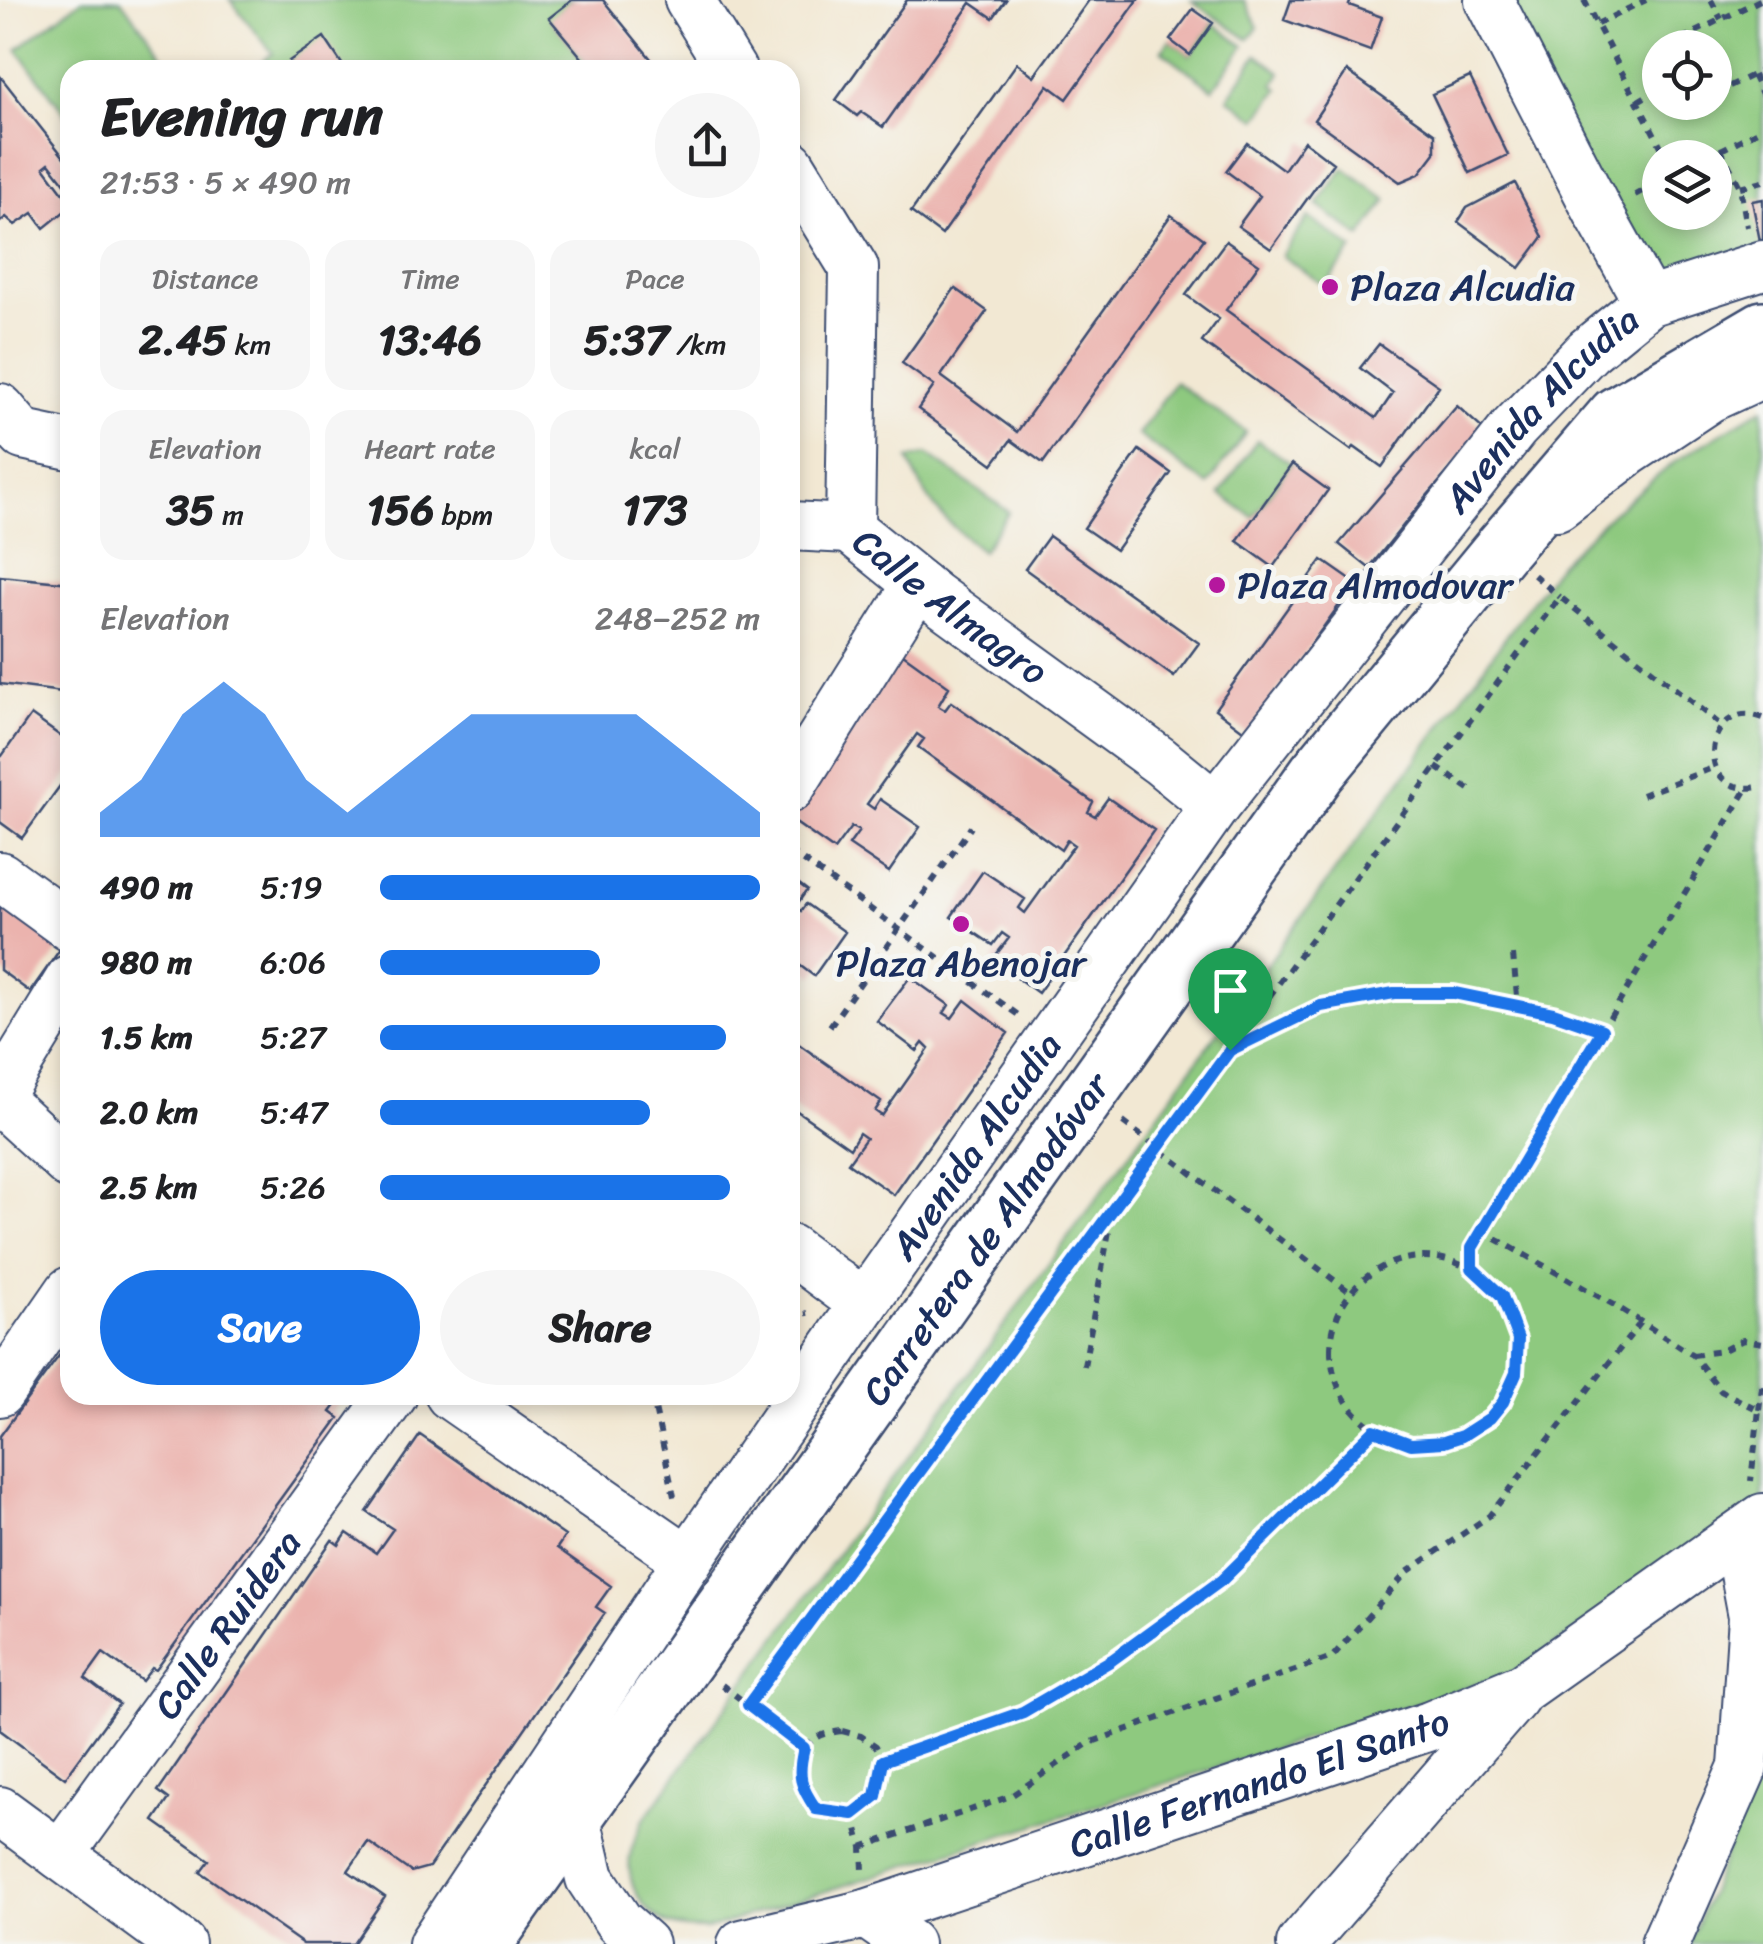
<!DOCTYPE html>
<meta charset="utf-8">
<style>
:root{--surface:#fff;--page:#f6f6f6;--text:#202124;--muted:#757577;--accent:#1a73e8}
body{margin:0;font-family:Sriracha,sans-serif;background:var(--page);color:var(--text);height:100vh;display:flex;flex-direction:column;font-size:38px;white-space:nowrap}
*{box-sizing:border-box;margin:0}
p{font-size:32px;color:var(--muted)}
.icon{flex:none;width:55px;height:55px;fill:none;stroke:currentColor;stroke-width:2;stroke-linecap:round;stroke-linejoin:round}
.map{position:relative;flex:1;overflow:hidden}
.side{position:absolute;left:60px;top:60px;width:740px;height:1345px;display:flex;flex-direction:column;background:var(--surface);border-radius:30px;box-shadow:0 5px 15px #0003}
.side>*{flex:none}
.fabs{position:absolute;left:1642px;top:30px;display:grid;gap:20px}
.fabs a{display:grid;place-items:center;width:90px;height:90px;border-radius:50%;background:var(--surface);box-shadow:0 5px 15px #0003;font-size:50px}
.pin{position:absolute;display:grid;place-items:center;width:85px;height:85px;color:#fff;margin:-102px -42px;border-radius:50% 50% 50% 0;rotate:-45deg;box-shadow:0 0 10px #0007}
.pin .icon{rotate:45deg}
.round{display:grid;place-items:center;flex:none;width:105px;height:105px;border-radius:52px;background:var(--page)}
.head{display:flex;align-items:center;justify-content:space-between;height:170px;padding:0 40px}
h1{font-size:55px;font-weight:700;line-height:75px}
.stats{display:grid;grid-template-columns:repeat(3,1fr);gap:15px;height:170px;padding:10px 40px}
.stats div{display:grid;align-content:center;border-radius:25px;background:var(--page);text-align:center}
.stats b{font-size:42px;font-weight:700}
.stats small{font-size:28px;font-weight:400}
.stats p{font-size:28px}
.chart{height:280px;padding:20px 40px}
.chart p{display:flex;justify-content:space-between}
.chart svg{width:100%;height:180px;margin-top:10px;fill:var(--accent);opacity:.7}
.primary-button{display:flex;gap:20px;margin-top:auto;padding:20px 40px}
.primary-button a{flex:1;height:115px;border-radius:60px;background:var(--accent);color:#fff;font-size:40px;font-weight:700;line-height:115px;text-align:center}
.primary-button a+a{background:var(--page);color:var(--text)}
ul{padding:0 40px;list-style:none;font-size:32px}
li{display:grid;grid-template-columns:160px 120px 1fr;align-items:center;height:75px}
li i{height:25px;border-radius:12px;background:var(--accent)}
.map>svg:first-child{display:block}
.green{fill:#8ec97f;stroke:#547c6e;stroke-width:2.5;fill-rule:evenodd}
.building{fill:#ebb3ae}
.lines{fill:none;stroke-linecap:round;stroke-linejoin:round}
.minor-casing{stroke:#3b4b70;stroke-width:52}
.major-casing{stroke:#3b4b70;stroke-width:60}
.path{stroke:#3b4b70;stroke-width:6;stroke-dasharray:8 8;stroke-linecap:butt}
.minor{stroke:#fff;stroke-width:48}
.major{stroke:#fff;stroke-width:55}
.route-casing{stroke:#fff;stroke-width:20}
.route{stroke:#1a73e8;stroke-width:12}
.poi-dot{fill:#b5179e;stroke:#f6f6f2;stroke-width:4}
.labels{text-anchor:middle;stroke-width:10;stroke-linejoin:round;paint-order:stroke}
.poi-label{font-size:38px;fill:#1b2f5e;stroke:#f6f6f2;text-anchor:start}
.street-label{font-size:38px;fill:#1b2f5e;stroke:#f6f6f2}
</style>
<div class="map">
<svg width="1763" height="1944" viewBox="0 0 1763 1944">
<rect width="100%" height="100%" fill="#f6f6f2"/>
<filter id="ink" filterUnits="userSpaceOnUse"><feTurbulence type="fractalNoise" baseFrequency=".01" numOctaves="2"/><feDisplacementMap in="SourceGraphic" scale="20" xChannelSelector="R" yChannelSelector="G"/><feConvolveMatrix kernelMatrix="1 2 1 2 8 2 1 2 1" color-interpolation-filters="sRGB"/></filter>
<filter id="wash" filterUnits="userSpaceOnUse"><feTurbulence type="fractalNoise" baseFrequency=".0048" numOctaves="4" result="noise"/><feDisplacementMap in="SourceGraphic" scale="40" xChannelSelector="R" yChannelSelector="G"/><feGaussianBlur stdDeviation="2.25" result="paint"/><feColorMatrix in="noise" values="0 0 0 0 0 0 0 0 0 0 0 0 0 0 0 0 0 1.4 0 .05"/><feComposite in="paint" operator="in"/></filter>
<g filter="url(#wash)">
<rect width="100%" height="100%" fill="#f2e8d3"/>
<path class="green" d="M81 0H121L174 70H70V120L17 49Z
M230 0H572L550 19 592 70H252L273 53Z
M1244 0 1258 27 1248 39 1192 1Z
M1489 0H1763V267L1648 302ZM1660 48H1715V102H1660ZM1660 158H1715V212H1660Z
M1213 23 1244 46 1213 89 1162 51 1170 40 1190 55Z
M1257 55 1281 72 1274 85 1279 89 1257 119 1228 98Z
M1344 168 1387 200 1361 237 1317 205Z
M1308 217 1353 249 1325 286 1282 256Z
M1175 382 1246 432 1208 485 1138 435Z
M1763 408V1503L1514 1673 707 1929C694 1929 681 1929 668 1924 641 1912 624 1880 631 1851 634 1841 639 1831 643 1821L1559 564 1611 514 1677 460Z
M1257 440 1292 464 1253 517 1220 494Z
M927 454 1009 512 982 551C942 519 929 506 908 459Z
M1763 1760V1944H1689Z"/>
<g id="blocks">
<path class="building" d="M572 0H603L660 70H592L549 18Z
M907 0H1006L993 18 971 3 883 127 861 112 857 116 836 100Z
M1089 0H1138L1067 99 1048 85 942 235 911 212 1017 63 1034 76Z
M1291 0H1351L1349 5 1382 17 1370 51 1284 20Z
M1193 9 1213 23 1190 55 1170 40Z
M324 37 346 70H295L289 61Z
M1347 71 1435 134V153L1419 174 1400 182 1314 120Z
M0 76 70 165V190L49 163 44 167 70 202V207L44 228 33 213 15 225 6 217 0 222Z
M1470 77 1508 155 1470 173 1432 94Z
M1304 141 1333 163 1271 249 1238 226 1260 196 1226 171 1247 143 1284 170Z
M1515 183 1543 237 1520 268 1458 222 1467 208Z
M1763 199V245L1761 246 1752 201Z
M1171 215 1204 239 1043 463 1011 440 993 464 918 409 934 386 902 363 955 288 987 311 941 376 1017 432Z
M1226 241 1259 264 1226 310 1376 418 1393 393 1360 368 1379 344 1439 386 1382 467 1354 447 1351 450 1202 342 1219 319 1186 295Z
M1457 406 1484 430 1426 497 1369 568 1339 544Z
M1139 450 1171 473 1116 550 1084 528Z
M1292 464 1328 490 1273 567 1237 541Z
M1049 536 1199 643 1174 677 1025 569Z
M1322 560 1355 583 1247 733 1215 709Z
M0 576 70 583V693L0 684Z
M903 654 949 687 938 706 945 710 951 702 1093 802 1088 812 1095 816 1108 798 1154 830 1038 993 992 960 1009 938 1002 933 993 945 951 917 983 871 1025 899 1019 908 1025 913 1074 845 1067 840 1061 850 1050 842 918 747 924 739 917 734 867 804 874 809 880 799 920 827 889 872 849 845 859 831 851 827 834 850 790 819V814Z
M31 715 70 743V772L22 838 0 822V755L2 756Z
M790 877 807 890 795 907 801 911 806 904 845 932 814 976 790 958Z
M0 895 5 909 61 948 30 992 0 970Z
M910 977 949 1005 944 1013 952 1018 965 1000 1008 1033 894 1195 848 1163 866 1138 859 1133 850 1148 790 1106V1038L881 1102 875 1111 882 1116 929 1049 923 1043 917 1051 877 1021Z
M70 1106V1140L53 1126Z
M70 1347V1395H344L331 1412 339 1418 156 1670 152 1668 142 1681 103 1653 93 1667 85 1678 119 1704 65 1778 0 1730V1436L64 1349Z
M420 1435 565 1536 557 1548 611 1586 596 1607 605 1613 429 1867 411 1872 368 1842 348 1871 385 1897 353 1944H303L200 1872 209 1860 154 1821 169 1799 158 1791 332 1540 339 1545 347 1533 376 1553 393 1529 367 1512Z"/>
</g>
</g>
<g filter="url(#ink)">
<use href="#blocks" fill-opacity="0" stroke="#3b4b70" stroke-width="2.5"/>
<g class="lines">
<g class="minor-casing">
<g id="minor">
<path d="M689 0 732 70"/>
<path d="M1489 0 1599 214 1648 302"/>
<path id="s1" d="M790 164 854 268 850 529 933 596 1160 761 1215 806"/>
<path d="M0 408 23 435 70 445"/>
<path d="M1557 506 1629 451 1709 398 1763 373"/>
<path d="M790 526 850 529"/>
<path d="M790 788 918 584"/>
<path d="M0 876 70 927"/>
<path d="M0 1093 70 979"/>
<path d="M0 1101 70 1165"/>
<path d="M790 1249 864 1304"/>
<path d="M0 1392 70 1291"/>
<path d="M450 1395 688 1560"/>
<path d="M0 1811 181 1944"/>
<path d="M575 1814 590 1878 619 1922 644 1944"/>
<path id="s2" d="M60 1855 393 1395"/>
<path d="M866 1914 909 1944"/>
<path id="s3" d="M433 1944 688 1560 864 1304 1215 806 1514 428 1588 351 1648 302 1763 265"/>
<path id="s4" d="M742 1944 866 1914 1430 1726 1524 1687 1763 1518"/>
<path d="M1301 1944 1515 1697"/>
<path d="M1665 1944 1743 1767 1753 1616 1738 1536 1763 1530"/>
</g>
</g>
<g class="major-casing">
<g id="major">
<path id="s5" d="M484 1944 1317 773 1502 548 1616 415 1763 329"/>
</g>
</g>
<path class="path" d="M1584 0 1667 158
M1711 0 1721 19
M1597 24 1646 0
M1673 48 1671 44 1760 0
M1753 75 1763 96
M1715 93 1763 70
M1638 101 1660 88
M1721 150 1763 128
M1706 158 1721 150 1740 187 1747 227
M1740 187 1763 181
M1635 195 1660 181
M1534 575 1560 597
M1763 718C1703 695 1690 803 1763 786
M1436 767 1471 790
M1642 795 1715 767
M790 851 1021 1017
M1513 955 1518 1006
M830 1026 971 827
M1234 1048 1321 1007 1394 993H1454L1553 1013 1602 1030
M1123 1122 1350 1292
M1482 1231 1616 1306 1693 1355 1721 1391 1759 1410 1751 1481
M1331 1350a93 93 0 1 1 186 0a93 93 0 1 1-186 0Z
M1472 1268V1248L1747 789
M790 1316 808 1313
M1693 1355 1722 1351 1743 1340 1763 1343
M1084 1366 1112 1215
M652 1395 675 1501
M1759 1410 1763 1380
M722 1685 804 1748
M748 1705 1113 1211 1560 597 1722 726
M842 1731 861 1736 876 1746 883 1761 876 1796 853 1814 816 1809C800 1787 787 1754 818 1737 825 1733 835 1732 842 1731Z
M883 1761 1023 1711 1112 1660 1222 1580 1375 1430
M853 1814 862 1847 863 1871
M862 1847 1011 1796 1089 1743 1332 1657 1407 1572 1489 1516 1641 1322"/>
<use href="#minor" class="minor"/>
<use href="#major" class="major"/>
</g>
</g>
<g class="lines" filter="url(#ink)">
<g class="route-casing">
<path id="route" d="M1394 993H1454L1553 1013 1602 1030 1472 1248V1268L1502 1296 1518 1339 1516 1373 1503 1402 1490 1418 1462 1436 1444 1442 1411 1444 1374 1430 1222 1580 1112 1660 1023 1712 883 1761 876 1796 853 1814 816 1809C800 1786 797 1776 804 1748L748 1705 1230 1050 1321 1006Z"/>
</g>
<use href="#route" class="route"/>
</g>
<g class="poi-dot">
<circle cx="1330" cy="287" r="10"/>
<circle cx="1217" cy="585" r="10"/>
<circle cx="961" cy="924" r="10"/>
</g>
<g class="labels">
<g class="poi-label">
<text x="1350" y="300">Plaza Alcudia</text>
<text x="1237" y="598">Plaza Almodovar</text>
<text x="961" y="976" text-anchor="middle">Plaza Abenojar</text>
</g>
<g class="street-label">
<text dy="13" stroke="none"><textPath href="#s3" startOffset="1895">Avenida Alcudia</textPath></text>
<text dy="13" stroke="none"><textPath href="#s1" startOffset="510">Calle Almagro</textPath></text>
<text dy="13" stroke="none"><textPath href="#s3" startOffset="965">Avenida Alcudia</textPath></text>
<text dy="13" stroke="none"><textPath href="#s5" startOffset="865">Carretera de Almodóvar</textPath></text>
<text dy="13" stroke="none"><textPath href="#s2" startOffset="285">Calle Ruidera</textPath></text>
<text dy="13" stroke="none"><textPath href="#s4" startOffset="542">Calle Fernando El Santo</textPath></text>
</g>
</g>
</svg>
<div class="fabs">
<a><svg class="icon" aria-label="locate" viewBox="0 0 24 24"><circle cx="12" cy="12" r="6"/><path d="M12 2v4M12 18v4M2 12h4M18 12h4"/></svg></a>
<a><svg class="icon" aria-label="layers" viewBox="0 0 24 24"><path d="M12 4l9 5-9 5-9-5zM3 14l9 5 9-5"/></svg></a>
</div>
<div class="pin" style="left:1230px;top:1050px;background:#1e9e55"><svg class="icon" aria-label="arrive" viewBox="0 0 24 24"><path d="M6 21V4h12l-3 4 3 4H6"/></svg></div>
<section class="side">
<div class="head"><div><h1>Evening run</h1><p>21:53 · 5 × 490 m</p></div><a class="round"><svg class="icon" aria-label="share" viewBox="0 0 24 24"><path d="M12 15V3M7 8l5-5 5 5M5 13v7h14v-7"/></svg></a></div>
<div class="stats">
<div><p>Distance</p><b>2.45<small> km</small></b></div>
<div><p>Time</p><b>13:46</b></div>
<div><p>Pace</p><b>5:37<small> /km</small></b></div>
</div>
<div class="stats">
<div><p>Elevation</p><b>35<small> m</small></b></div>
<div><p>Heart rate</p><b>156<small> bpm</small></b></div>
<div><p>kcal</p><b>173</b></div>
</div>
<div class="chart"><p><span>Elevation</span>248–252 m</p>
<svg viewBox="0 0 160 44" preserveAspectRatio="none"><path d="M0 44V38L10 30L20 14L30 6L40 14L50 30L60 38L70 30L80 22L90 14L100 14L110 14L120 14L130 14L140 22L150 30L160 38V44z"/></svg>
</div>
<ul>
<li><b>490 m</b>5:19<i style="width:100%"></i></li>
<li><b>980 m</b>6:06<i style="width:58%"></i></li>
<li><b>1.5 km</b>5:27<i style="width:91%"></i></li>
<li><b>2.0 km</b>5:47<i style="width:71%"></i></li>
<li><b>2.5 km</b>5:26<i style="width:92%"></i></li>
</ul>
<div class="primary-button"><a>Save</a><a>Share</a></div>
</section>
</div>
